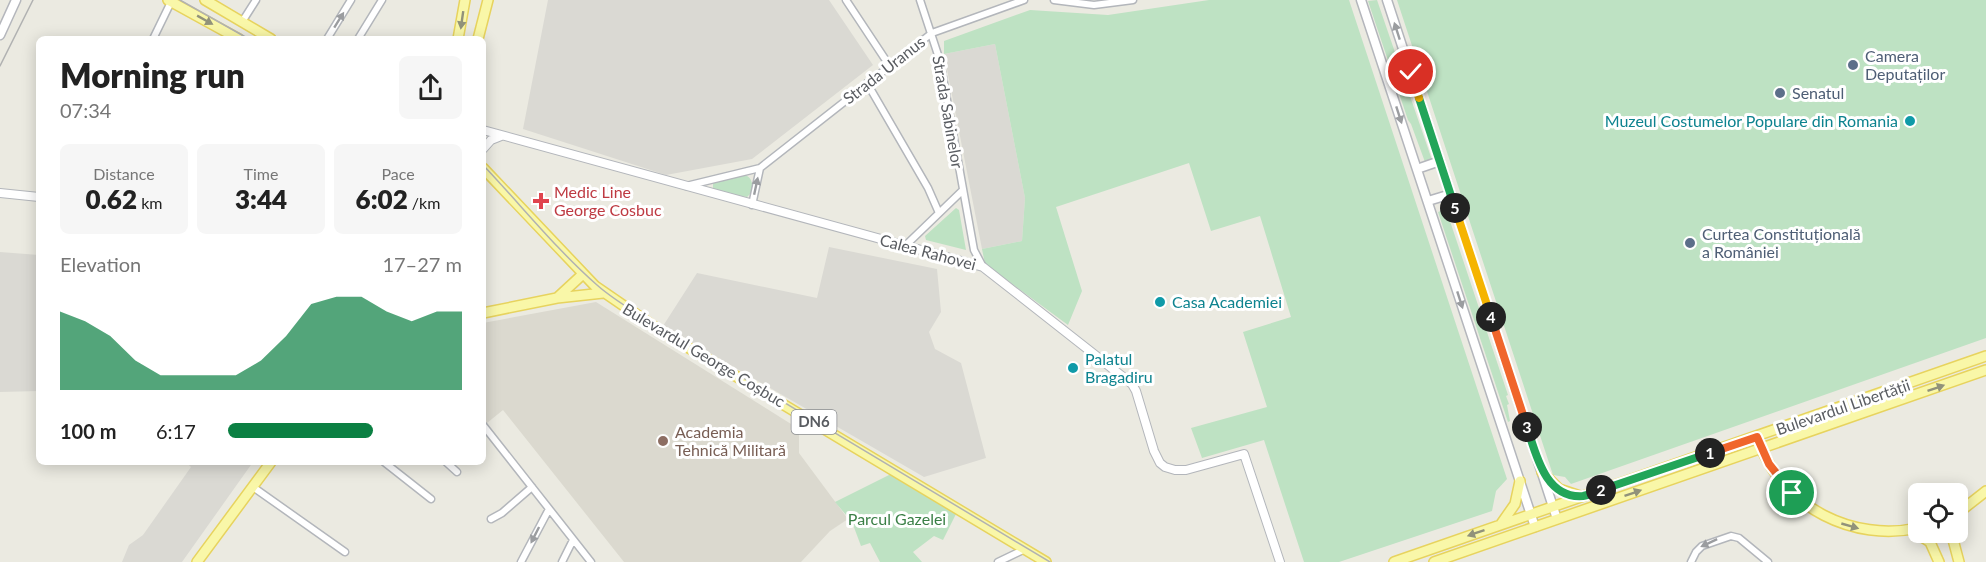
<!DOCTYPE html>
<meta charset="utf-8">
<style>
:root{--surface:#fff;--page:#f6f6f6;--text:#222;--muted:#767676;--accent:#0b8043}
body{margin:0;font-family:Lato,sans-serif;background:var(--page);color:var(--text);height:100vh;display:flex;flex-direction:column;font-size:22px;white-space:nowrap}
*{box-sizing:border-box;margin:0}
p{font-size:20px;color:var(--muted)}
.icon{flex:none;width:33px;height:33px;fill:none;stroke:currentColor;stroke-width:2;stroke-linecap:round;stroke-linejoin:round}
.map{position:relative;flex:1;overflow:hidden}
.panel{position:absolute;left:36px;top:36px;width:450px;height:429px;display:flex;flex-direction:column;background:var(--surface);border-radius:9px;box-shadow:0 3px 15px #0003}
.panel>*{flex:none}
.buttons{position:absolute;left:1908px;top:483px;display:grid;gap:12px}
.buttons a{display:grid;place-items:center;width:60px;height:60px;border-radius:9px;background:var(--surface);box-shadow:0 3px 15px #0003;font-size:30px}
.pin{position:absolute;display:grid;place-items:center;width:51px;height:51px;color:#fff;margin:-26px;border:3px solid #fff;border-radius:50%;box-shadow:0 2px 6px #0007}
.km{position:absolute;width:30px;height:30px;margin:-15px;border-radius:50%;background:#222;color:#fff;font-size:16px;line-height:30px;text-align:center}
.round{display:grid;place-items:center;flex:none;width:63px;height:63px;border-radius:9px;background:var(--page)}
.headline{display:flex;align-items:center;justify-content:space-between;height:102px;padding:0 24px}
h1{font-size:33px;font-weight:800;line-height:45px}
.metrics{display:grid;grid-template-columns:repeat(3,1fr);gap:9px;height:102px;padding:6px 24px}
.metrics div{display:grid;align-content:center;border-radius:9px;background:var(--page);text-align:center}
.metrics b{font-size:26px;font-weight:800}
.metrics small{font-size:16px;font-weight:400}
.metrics p{font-size:16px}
.chart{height:168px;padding:12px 24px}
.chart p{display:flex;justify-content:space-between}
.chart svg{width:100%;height:108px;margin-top:6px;fill:var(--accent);opacity:.7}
ul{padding:0 24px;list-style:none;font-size:20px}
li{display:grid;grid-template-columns:96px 72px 1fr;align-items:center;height:45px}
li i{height:15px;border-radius:8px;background:var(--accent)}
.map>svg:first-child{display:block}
.industrial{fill:#dad9d3}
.education{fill:#dbd9cf}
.green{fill:#bee2c3}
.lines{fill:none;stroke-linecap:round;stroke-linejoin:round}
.minor-casing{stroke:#b3b6bb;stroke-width:9}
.tertiary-casing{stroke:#b3b6bb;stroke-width:10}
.secondary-casing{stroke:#b4b6bc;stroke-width:11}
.primary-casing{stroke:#e7d35e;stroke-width:12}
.minor{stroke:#fff;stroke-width:6}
.tertiary{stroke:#fff;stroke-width:8}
.secondary{stroke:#fff;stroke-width:8}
.primary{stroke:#f9f7a8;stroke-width:9}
.tram{stroke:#b1b2b2;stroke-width:1.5}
.oneway{fill:#91927a}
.oneway2{fill:#9b9da0}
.split-1-casing{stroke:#fff;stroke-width:12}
.split-2-casing{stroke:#fff;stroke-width:12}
.split-3-casing{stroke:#fff;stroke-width:12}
.split-4-casing{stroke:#fff;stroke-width:12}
.split-5-casing{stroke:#fff;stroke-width:12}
.split-6-casing{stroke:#fff;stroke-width:12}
.split-7-casing{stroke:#fff;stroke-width:12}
.split-1{stroke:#f0652b;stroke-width:8}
.split-2{stroke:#22a559;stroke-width:8}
.split-3{stroke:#22a559;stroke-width:8}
.split-4{stroke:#f0652b;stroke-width:8}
.split-5{stroke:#f5b400;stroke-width:8}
.split-6{stroke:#22a559;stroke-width:8}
.split-7{stroke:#f5b400;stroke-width:8}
.service-dot{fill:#5c6f8a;stroke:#fff;stroke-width:2}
.culture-dot{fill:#0f9aa8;stroke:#fff;stroke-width:2}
.health-dot{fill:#e0444e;stroke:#fff;stroke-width:2}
.education-dot{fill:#8d6e63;stroke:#fff;stroke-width:2}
.labels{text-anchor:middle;stroke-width:6;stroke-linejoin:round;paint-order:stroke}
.shield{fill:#fff;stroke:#8b8d90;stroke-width:1.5}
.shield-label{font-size:15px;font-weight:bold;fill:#595c61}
.service-label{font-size:16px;fill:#4e5e75;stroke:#fff;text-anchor:start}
.street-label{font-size:16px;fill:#595c61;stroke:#fff}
.culture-label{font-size:16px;fill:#0d838f;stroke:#fff;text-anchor:start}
.health-label{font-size:16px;fill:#be3a42;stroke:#fff;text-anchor:start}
.education-label{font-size:16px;fill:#785e54;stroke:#fff;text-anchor:start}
.park-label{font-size:16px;fill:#3a7f46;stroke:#fff}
</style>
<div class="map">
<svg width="1986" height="562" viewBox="0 0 1986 562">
<rect width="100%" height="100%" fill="#ebeae1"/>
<path class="industrial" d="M548 0H829L873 65 752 159 666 175 523 129Z
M995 44 1025 198 1022 241 982 249 944 54Z
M829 247 937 269 941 312 929 332 935 349 961 363 986 458 924 477 663 326 697 273 817 298Z
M0 252 39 255V391L0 392Z
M186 462H253L182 562H122L129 545 143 535 191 467Z"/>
<path class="education" d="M596 302 799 429V453L848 519 830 531 801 562H624L503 410 487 423 483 418V323Z"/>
<path class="green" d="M1209 0H1349L1507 479 1496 491 1492 511 1339 562H1304L1264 440 1202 458 1191 428 1267 407 1243 332 1291 317 1260 216 1211 231 1189 163 1056 207 1082 291 1068 325 985 264 982 249 1022 241 1025 198 995 44 944 54V41L1030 10 1108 15Z
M1377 0 1432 160 1425 162 1411 124 1408 120 1368 1Z
M1397 0H1986V338L1571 484 1565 477 1553 475Z
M743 174C752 177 753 183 752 192L747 197 713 191V182Z
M956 208 959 210 966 250 926 240 925 236Z
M1446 209 1508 395 1506 396 1509 404 1507 405 1510 421 1508 422 1438 212Z
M891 474 956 514 943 540 934 536 913 552 922 562H880L870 543 861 546 852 522 835 502Z"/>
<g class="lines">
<g class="minor-casing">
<path id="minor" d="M846 0 889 65
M920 0 940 61 974 250 983 267
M1054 0 1094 5 1133 0
M242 22 256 0
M153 39 171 2
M327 39 351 0
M358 39 382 0
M867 83 928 188 939 213
M686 186 760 168 932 33 1024 0
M752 205 760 168
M905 246 963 190
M483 425 591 562
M384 462 431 499
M446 462 457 472
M253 487 345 552
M491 519 502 513 532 487
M521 562 549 509
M562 562 573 540
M998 562 1025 549
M1691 562 1696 552 1702 546 1731 536 1739 538 1768 562"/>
</g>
<g class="tertiary-casing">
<path id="tertiary" d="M483 130 983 267 1132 384 1136 391 1154 451 1160 463 1165 467 1175 470H1186L1244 454 1280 562
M483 149 491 140 501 136
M0 193 39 197"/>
</g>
<g class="secondary-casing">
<path id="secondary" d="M1361 0 1535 527
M1387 0 1557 519
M0 35 16 0
M1417 169 1440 161
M1428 201 1451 194"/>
</g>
<g class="primary-casing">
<path id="primary" d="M168 0 239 39
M205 0 271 39
M458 39 465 0
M478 39 488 0
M483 168 595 286 659 330 1046 562
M557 298 583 274
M483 313 557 298 603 293
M1760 445C1785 508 1853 542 1918 528
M1542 472 1559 489 1580 496
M1958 513 1986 491
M1501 524 1515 504 1520 481
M1911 530 1930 542 1939 562
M1951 532 1959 562
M197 562 271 462
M1394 562 1986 356
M1434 562 1986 370"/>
</g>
<use href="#minor" class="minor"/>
<use href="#tertiary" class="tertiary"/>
<use href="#secondary" class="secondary"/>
<use href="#primary" class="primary"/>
<path class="tram" d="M180 0 249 39
M0 66 33 0
M483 165C521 205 556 249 597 285 616 302 640 315 662 329L1050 562"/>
</g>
<defs><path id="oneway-solid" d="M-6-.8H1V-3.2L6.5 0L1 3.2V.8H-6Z" transform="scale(1.5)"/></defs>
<g class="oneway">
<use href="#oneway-solid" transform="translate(205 20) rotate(29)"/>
<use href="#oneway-solid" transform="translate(462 20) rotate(98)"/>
<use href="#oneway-solid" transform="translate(1936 388) rotate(-19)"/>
<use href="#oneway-solid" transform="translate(1633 493) rotate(-19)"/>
<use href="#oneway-solid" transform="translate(1850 526) rotate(16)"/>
<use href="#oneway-solid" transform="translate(1476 533) rotate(161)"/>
</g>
<g class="oneway2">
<use href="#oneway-solid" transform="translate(339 20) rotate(-58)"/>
<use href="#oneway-solid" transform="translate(1397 31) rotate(-108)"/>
<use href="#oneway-solid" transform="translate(1399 115) rotate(72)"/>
<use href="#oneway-solid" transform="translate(756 186) rotate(-78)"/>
<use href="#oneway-solid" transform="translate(1460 300) rotate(72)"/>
<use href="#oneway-solid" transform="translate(535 535) rotate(117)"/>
<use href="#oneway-solid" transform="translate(1709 543) rotate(155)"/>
</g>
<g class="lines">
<g class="split-1-casing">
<path id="split-1" d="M1710 453 1757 437 1769 464 1792 493"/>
</g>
<g class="split-2-casing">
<path id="split-2" d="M1601 490 1710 453"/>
</g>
<g class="split-3-casing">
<path id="split-3" d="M1527 427C1536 454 1545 499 1583 496 1589 495 1595 492 1601 490"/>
</g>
<g class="split-4-casing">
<path id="split-4" d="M1491 317 1527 427"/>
</g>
<g class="split-5-casing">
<path id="split-5" d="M1455 208 1491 317"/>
</g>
<g class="split-6-casing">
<path id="split-6" d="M1419 98 1455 208"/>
</g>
<g class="split-7-casing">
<path id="split-7" d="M1411 72 1419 98"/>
</g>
<use href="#split-1" class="split-1"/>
<use href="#split-2" class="split-2"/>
<use href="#split-3" class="split-3"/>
<use href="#split-4" class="split-4"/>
<use href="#split-5" class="split-5"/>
<use href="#split-6" class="split-6"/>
<use href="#split-7" class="split-7"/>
</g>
<g class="service-dot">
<circle cx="1853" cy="65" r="6"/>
<circle cx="1780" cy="93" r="6"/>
<circle cx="1690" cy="243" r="6"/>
</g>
<g class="culture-dot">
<circle cx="1910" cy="121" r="6"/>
<circle cx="1160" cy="302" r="6"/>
<circle cx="1073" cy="368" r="6"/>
</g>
<path class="health-dot" d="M538 192h6v6h6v6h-6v6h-6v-6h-6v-6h6z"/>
<circle class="education-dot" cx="663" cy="441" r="6"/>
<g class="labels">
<rect class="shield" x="791.5" y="410" width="45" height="24" rx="4.5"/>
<g class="shield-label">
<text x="814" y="427">DN6</text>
</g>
<g class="service-label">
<text x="1865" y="62">Camera<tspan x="1865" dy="18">Deputaților</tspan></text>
<text x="1792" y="99">Senatul</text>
<text x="1702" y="240">Curtea Constituțională<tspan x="1702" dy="18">a României</tspan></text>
</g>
<g class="street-label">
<text transform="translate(884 70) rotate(-38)" y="6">Strada Uranus</text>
<text transform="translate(948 112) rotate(80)" y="6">Strada Sabinelor</text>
<text transform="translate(928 252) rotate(15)" y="6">Calea Rahovei</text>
<text transform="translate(704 355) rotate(31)" y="6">Bulevardul George Coșbuc</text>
<text transform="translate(1843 407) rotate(-19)" y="6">Bulevardul Libertății</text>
</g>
<g class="culture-label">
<text x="1898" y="127" text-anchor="end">Muzeul Costumelor Populare din Romania</text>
<text x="1172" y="308">Casa Academiei</text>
<text x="1085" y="365">Palatul<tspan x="1085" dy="18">Bragadiru</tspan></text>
</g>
<g class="health-label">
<text x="554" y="198">Medic Line<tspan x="554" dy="18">George Cosbuc</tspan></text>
</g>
<g class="education-label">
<text x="675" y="438">Academia<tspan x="675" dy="18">Tehnică Militară</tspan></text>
</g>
<g class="park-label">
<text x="897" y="525">Parcul Gazelei</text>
</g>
</g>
</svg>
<div class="buttons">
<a><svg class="icon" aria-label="locate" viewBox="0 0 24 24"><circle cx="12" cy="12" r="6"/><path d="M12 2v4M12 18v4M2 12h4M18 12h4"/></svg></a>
</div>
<div class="pin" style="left:1792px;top:493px;background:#1e9e55"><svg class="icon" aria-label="arrive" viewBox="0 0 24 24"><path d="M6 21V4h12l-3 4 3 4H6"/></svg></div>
<div class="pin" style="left:1411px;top:72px;background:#d93025"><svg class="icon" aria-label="check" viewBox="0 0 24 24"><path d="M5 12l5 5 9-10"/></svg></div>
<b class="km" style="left:1710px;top:453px">1</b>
<b class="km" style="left:1601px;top:490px">2</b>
<b class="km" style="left:1527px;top:427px">3</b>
<b class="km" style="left:1491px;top:317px">4</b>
<b class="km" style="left:1455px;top:208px">5</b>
<section class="panel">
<div class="headline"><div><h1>Morning run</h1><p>07:34</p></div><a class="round"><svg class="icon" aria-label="share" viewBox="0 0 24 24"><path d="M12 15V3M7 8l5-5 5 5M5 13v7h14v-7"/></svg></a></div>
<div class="metrics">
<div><p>Distance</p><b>0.62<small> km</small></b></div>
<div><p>Time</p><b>3:44</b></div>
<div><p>Pace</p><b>6:02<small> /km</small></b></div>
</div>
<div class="chart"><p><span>Elevation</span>17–27 m</p>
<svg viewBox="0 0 160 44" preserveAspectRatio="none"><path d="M0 44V12L10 16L20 22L30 32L40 38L50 38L60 38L70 38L80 32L90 22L100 9L110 6L120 6L130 12L140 16L150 12L160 12V44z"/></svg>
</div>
<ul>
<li><b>100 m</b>6:17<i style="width:62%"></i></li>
</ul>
</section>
</div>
